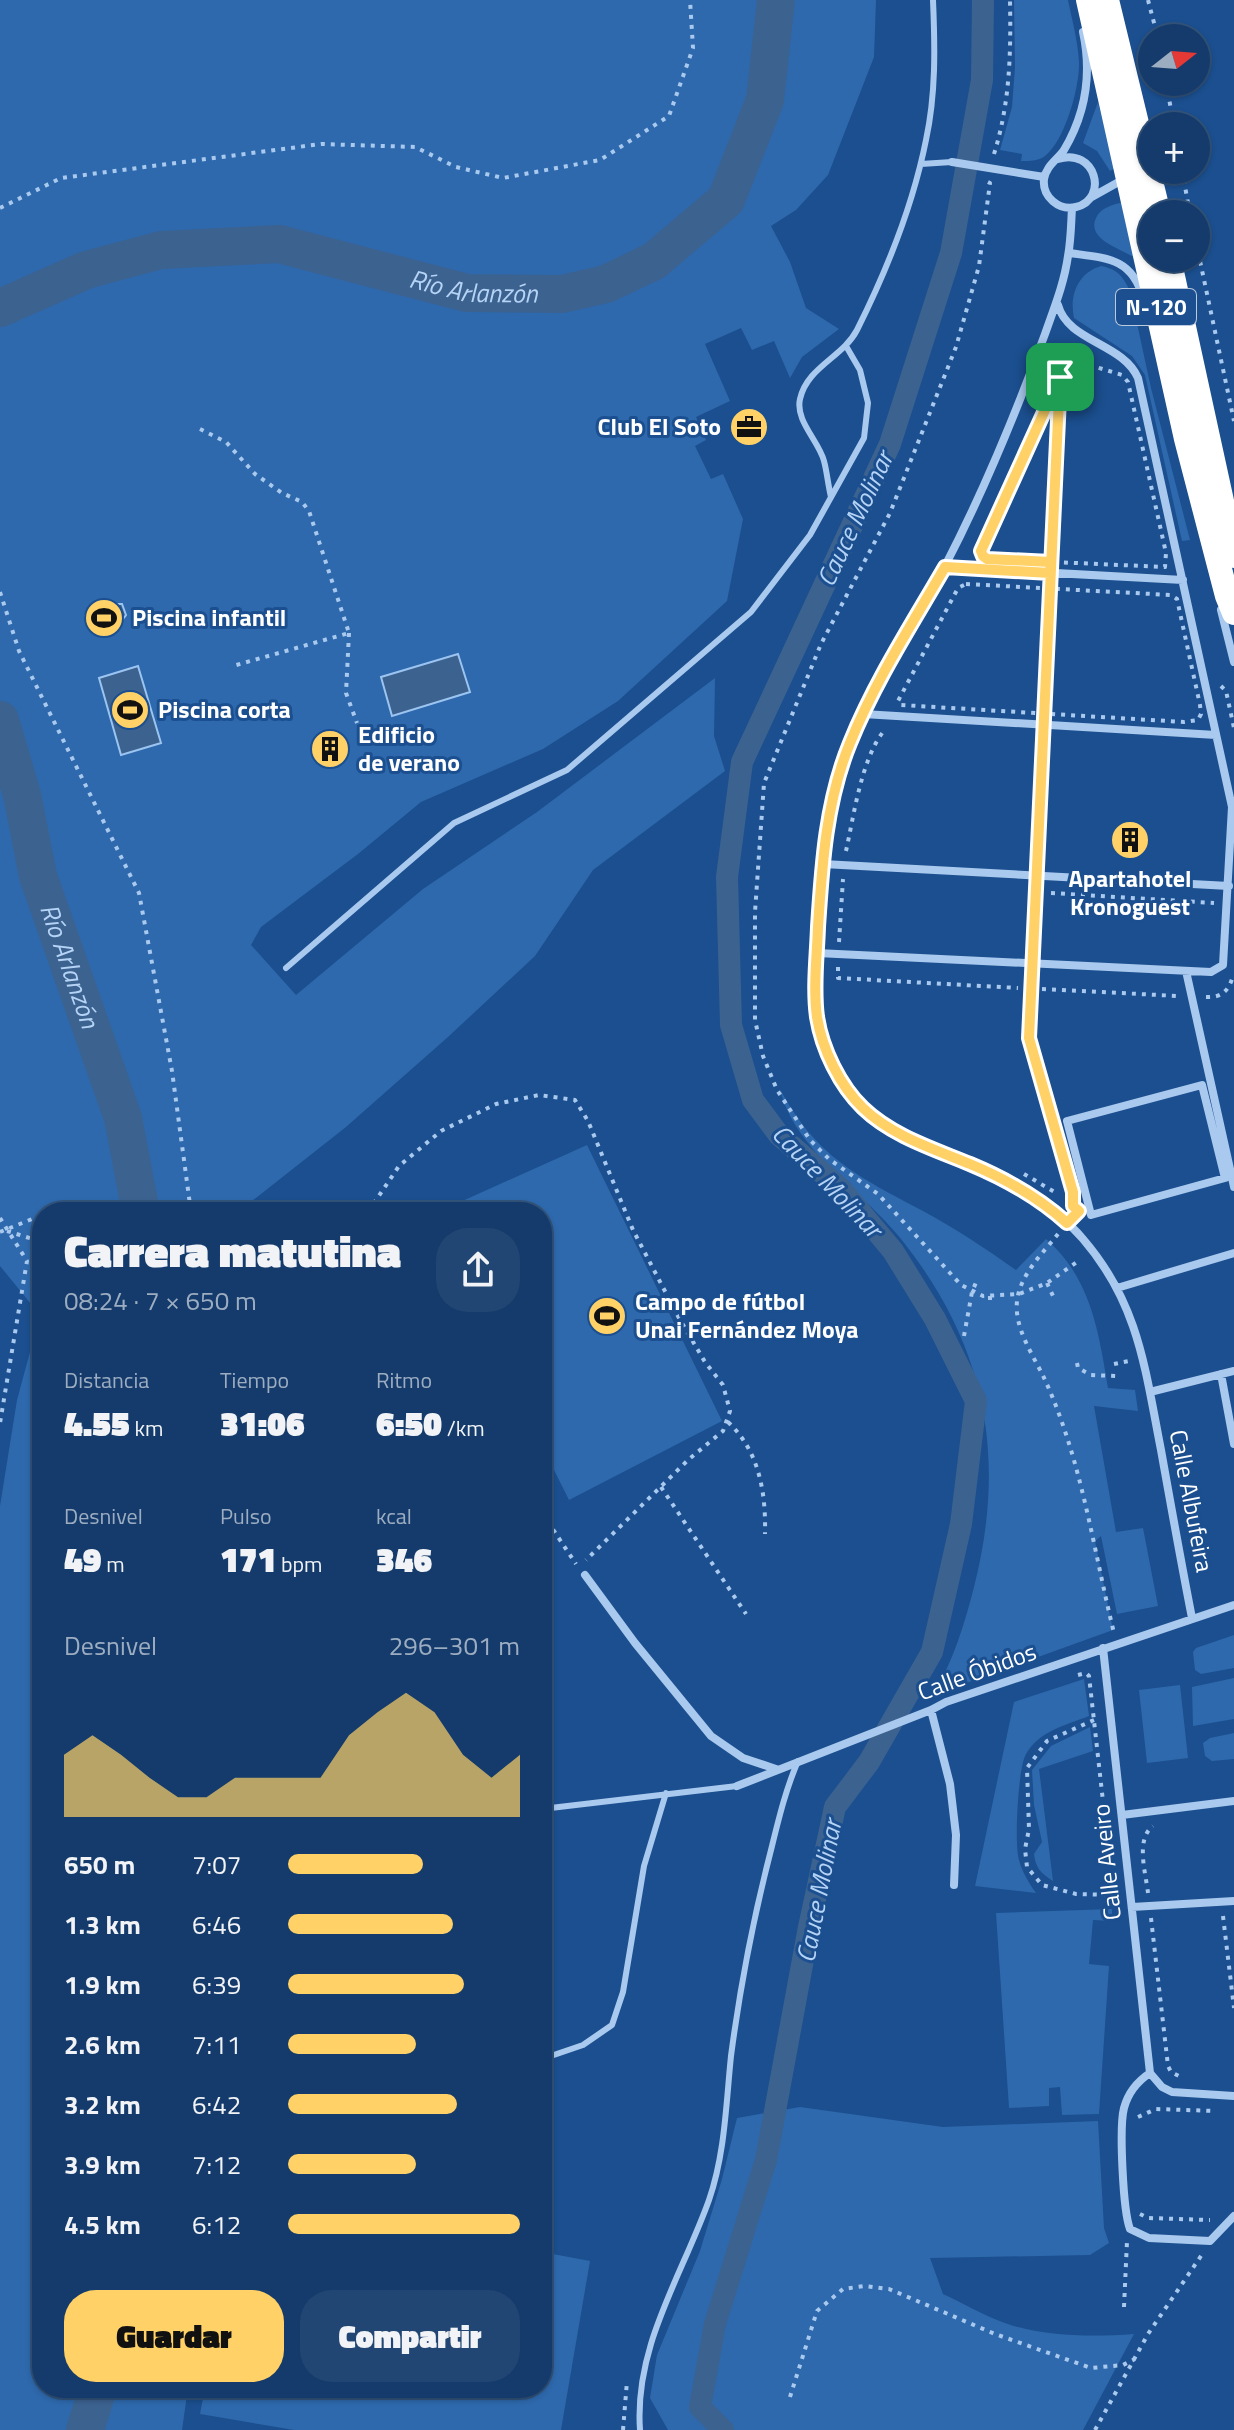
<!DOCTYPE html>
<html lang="es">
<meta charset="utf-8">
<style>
:root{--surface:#143b6b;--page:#214673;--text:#f1f3f6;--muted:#9dadc1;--line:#33557e;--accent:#ffd166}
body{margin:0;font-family:"Titillium Web",sans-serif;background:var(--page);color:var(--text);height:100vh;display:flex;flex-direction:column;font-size:30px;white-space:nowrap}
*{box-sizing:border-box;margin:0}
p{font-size:26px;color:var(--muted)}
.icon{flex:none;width:44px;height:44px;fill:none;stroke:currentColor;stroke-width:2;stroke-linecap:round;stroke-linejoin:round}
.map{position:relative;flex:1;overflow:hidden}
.drawer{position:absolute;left:32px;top:1202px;width:520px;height:1196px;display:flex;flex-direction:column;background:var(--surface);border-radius:32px;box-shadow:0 2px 6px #0004,0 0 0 2px var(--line)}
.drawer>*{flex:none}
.needle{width:52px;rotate:73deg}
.fabs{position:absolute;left:1138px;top:24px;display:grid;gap:16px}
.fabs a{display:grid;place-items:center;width:72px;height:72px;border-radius:50%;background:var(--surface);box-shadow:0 2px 6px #0004,0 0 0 2px var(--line);font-size:40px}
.pin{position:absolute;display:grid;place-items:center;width:68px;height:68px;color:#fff;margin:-34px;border-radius:16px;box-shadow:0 4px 12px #0006}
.round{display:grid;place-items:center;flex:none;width:84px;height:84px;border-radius:32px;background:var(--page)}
.summary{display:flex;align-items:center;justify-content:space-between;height:136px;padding:0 32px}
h1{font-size:44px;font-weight:800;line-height:60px}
.metrics{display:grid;grid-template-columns:repeat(3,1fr);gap:12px;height:136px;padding:8px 32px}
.metrics div{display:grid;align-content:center}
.metrics b{font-size:34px;font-weight:800}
.metrics small{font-size:22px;font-weight:400}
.metrics p{font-size:22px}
.chart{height:224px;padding:16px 32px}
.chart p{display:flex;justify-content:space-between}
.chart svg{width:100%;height:144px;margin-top:8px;fill:var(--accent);opacity:.7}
.button{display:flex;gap:16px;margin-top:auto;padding:16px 32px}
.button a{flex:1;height:92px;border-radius:32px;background:var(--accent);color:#111;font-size:32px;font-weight:800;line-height:92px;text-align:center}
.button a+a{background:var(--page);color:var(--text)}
ul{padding:0 32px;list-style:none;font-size:26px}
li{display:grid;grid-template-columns:128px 96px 1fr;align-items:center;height:60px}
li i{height:20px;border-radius:10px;background:var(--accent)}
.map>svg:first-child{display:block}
.green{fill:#2e69ad}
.water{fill:#3c6290;stroke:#9cc4f0;stroke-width:2}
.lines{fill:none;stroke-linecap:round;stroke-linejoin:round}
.canal{stroke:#3c6290;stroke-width:22}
.river{stroke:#3c6290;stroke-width:38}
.path{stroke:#a9c9ee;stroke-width:4;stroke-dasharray:4 6;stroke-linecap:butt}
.lane{stroke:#a9c9ee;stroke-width:6}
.street{stroke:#a9c9ee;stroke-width:8}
.highway{stroke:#fff;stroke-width:24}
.route-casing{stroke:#fff;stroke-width:16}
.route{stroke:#ffd166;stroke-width:10}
.labels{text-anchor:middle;stroke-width:6;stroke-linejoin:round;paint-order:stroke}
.shield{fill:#1b4f8f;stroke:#bbcadd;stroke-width:2}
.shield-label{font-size:22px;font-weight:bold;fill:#fff}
.poi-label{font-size:24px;font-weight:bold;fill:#fff;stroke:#1b4f8f;text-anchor:start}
.street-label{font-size:24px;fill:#fff;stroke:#1b4f8f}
.water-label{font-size:26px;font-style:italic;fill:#b5d3f5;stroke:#1b4f8f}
</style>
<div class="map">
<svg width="1234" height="2430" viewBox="0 0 1234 2430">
<rect width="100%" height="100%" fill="#1b4f8f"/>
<path class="green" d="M0 0H876L874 57 828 175 796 210 771 226 790 262 806 308 839 329 802 357 790 378 774 341 752 350 741 328 705 344 730 401 696 417 706 440 695 446 711 479 723 474 743 519 727 601 618 701 543 749 421 802 358 854 261 927 251 945 296 995 423 889 537 812 715 678 714 736 725 771 593 870 535 956 448 1037 346 1127 238 1212H42V2388H188L182 2430H0V1506L17 1400 40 1315 0 1266Z
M1014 0H1068C1072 20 1078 41 1079 62 1080 86 1065 141 1045 156 1038 161 1030 161 1021 161L1022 154 1000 150 1012 107 1015 67Z
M1098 102 1115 168 1110 171 1097 151 1083 143Z
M1123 202 1137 259C1122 249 1086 240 1096 218 1100 208 1112 205 1123 202Z
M1101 266C1117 269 1123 276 1130 291L1151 388 1190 540 1182 541 1145 375 1132 356 1074 318C1069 295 1078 273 1101 266Z
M780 1089C816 1157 859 1177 923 1211 956 1229 985 1248 1016 1270L1046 1239C1091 1278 1099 1333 1108 1388L1135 1390 1138 1411 1094 1406 1116 1532 1143 1528 1158 1606 1117 1614 1101 1536 1095 1541 1113 1630 933 1695C953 1661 964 1626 974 1587 1007 1457 986 1345 901 1239 864 1192 794 1150 780 1089Z
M587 1145 722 1421 569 1500 542 1446V1212H438Z
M1234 1635V1668L1201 1674 1195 1670 1193 1652 1196 1648Z
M1234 1678V1719L1193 1726 1192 1687Z
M1084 1679 1089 1716C1066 1725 1039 1731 1026 1754 1018 1767 1014 1845 1019 1860 1022 1872 1029 1883 1036 1893L975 1886 1014 1702Z
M1180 1685 1188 1758 1147 1763 1139 1690Z
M1090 1727 1093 1751 1039 1769 1053 1881C1041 1873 1036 1869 1034 1854L1042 1842 1034 1805 1032 1770 1051 1746Z
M1234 1733V1759L1212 1761 1205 1756 1203 1743 1210 1738Z
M1112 1909V1921L1093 1920 1089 1964 1109 1966 1099 2114 1062 2115 1060 2087 1049 2088V2106L1009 2108 996 1913Z
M800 2107 943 2127 1098 2121 1104 2228 1109 2243 1090 2255 930 2258 943 2294C963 2303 984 2316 1005 2323 1043 2337 1094 2337 1134 2334L1083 2430H668L650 2398 657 2355 700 2251 722 2179 737 2118Z
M542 2252 590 2261 561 2430H294L200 2414 205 2388H542Z"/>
<path class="water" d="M117 604H122L126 615 123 619 113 620 99 628C90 628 87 625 85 616L93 607Z
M458 654 470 692 392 716 381 677Z
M138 666 161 743 121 755 99 678Z"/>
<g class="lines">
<path class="canal" d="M723 2430 700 2407 715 2324 766 2160 809 1927 835 1807 869 1762 932 1652 961 1524 976 1401 935 1319 893 1251 842 1190 779 1135 753 1100 731 1025 727 877 742 762 890 444 951 253 982 80 983 0"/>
<g class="river">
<path id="s1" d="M0 308 86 270 161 250 279 244 467 293 562 294 606 284 654 261 726 200 765 100 776 0"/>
<path id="s2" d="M0 720 22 795 38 876 123 1118 139 1202 136 1212"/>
<path d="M85 2430 98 2388"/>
</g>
<path class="path" d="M1148 0 1158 38
M1166 82 1174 126
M994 154C1010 103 1011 53 1010 0
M1182 170 1190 214
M988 182 990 183 979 266 956 347 890 513 821 644 764 783 755 912V1020L763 1056 777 1090 810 1140 829 1159 878 1194 961 1285 983 1296 1019 1294 1047 1283 1077 1262
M0 208 61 178 321 144 415 147 456 167 503 178 600 160 669 116 693 48 690 0
M1196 242 1234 421
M1070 359 1122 375 1128 382 1166 553 1165 567 987 559 983 556 981 551 1060 377 1063 362Z
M200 429 226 442 255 474 282 493 302 502 309 511 349 633 233 666
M966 584 1171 595 1177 599 1200 705 1201 714 1198 720 1184 722 901 705 898 701 958 588Z
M0 592 19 651 139 893 172 1071 191 1212
M349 633 346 693 357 723
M1221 686 1226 691 1234 728
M846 851C854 815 861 761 883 732
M1051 893 1214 903
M839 942 843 879
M838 967V978L1018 988
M1042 989 1178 996
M1206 997C1222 998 1229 990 1233 976
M1024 1174 1058 1194
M73 1212H81
M368 1212 399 1166 441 1131 496 1104 539 1095 575 1100 588 1121 633 1230 679 1318 705 1362 723 1385 730 1411 723 1431 688 1460 586 1560
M0 1218 27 1261 0 1423
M7 1231 42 1242
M0 1232 42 1215
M1058 1234C1042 1254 1020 1275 1017 1301 1014 1329 1034 1356 1045 1380 1082 1461 1093 1548 1114 1633
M1047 1283 1053 1296
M990 1296V1306
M964 1336 972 1292 977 1280
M1077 1363 1078 1368 1091 1375 1117 1376
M1114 1364 1129 1361
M728 1422C759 1451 766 1492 765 1534
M661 1487 746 1614
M542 1513 576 1564
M1078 1675 1086 1673 1089 1676 1112 1882
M1094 1720 1047 1741 1027 1768 1029 1829 1025 1849 1027 1867 1042 1885 1076 1894 1114 1895
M1148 1893C1146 1874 1135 1839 1153 1826
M1223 1916 1234 2008
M1151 1918 1168 2066 1171 2072 1181 2077
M1138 2117 1156 2109 1216 2111
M1140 2214 1148 2218 1210 2220
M1124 2307 1127 2241
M790 2397 817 2311 843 2289 864 2286 889 2289 995 2334 1091 2368 1123 2365 1135 2359
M623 2430 627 2381
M1095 2430 1148 2334 1203 2253"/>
<path class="lane" d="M921 164 952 162
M831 497C828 485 827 472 824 461 819 441 795 421 800 399 807 367 843 357 857 330 887 270 913 205 926 140 936 94 935 47 933 0
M286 968 454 823 567 770 751 612 810 535 864 438 868 403 860 370 846 346
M542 1809 737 1786
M542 2059 583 2045 612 2025 623 1992 644 1866 666 1793
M640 2430C634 2346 682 2276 709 2200 725 2154 726 2104 731 2056 740 1988 753 1920 770 1854 778 1822 785 1791 798 1761"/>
<path class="street" d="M1058 159C1096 147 1109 199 1076 207 1059 211 1042 197 1044 179 1046 166 1057 160 1064 150 1086 113 1092 74 1083 32
M952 162 1044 177
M1090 198 1124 179
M1072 208C1071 224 1071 240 1068 256 1064 284 1054 308 1045 334 1016 413 984 491 945 566 914 626 873 682 848 746 827 802 823 862 819 922 817 954 812 988 818 1020 845 1165 1000 1142 1083 1239 1139 1304 1145 1369 1161 1450 1171 1506 1181 1562 1192 1618
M1069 253C1105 258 1132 257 1143 298
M1060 377 1029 1038 1073 1192V1206
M945 567 1183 580
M1221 610 1234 662
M863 714 1216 735
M823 864 1229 886
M817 953 1211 972 1223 965 1232 807 1138 378C1123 343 1068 342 1058 305
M1186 971 1234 1187
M1202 1085 1225 1178 1091 1215 1067 1121Z
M1117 1288 1234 1253
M1221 1374 1234 1444
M1150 1392 1234 1371
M585 1575 635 1643 711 1736 743 1758 776 1769
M1103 1648 1150 2073
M931 1710 950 1784 956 1835 954 1885
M737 1786 931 1710 946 1702 1234 1605
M1122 1815 1234 1801
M1132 1907 1234 1901
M1150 2073C1138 2081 1128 2093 1124 2108 1119 2127 1123 2211 1130 2229L1149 2238 1210 2241 1234 2216
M1150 2073 1162 2087 1172 2092 1234 2096"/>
<path class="highway" d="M1088 0 1186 439 1227 596 1234 613
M1107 0 1159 214
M1169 258 1234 556"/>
</g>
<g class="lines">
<g class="route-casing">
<path id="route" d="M1060 377 1029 1038 1073 1192V1206L1079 1211 1067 1223C1038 1197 1006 1179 970 1164 934 1149 892 1136 863 1108 840 1086 822 1049 817 1017 813 987 817 957 818 927 822 865 826 801 850 743 875 681 912 624 945 567L1050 573 1051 562 987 559 983 556 981 551 1060 377"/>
</g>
<use href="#route" class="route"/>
</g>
<defs>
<g id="office-disc" transform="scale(2)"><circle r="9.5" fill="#ffd166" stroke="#1b4f8f"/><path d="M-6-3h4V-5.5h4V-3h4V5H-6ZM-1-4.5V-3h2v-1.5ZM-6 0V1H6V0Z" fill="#111"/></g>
<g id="stadium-disc" transform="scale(2)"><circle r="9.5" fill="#ffd166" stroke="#1b4f8f"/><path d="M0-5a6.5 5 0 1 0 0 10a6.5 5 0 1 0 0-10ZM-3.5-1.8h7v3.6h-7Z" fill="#111"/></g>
<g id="building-disc" transform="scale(2)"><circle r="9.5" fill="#ffd166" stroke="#1b4f8f"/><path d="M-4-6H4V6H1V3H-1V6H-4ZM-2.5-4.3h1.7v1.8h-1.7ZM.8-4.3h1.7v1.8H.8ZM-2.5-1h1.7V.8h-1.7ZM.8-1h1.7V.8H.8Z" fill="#111"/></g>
</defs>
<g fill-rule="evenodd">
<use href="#office-disc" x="749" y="427"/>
<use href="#stadium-disc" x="104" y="618"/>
<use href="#stadium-disc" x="130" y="710"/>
<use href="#building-disc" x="330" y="749"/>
<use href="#building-disc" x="1130" y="840"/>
<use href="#stadium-disc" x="607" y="1316"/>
</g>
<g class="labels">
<rect class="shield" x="1116" y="289" width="80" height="36" rx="6"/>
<g class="shield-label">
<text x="1156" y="315">N-120</text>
</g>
<g class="poi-label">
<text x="721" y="435" text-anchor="end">Club El Soto</text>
<text x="132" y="626">Piscina infantil</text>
<text x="158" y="718">Piscina corta</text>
<text x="358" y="743">Edificio<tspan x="358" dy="28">de verano</tspan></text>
<text x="1130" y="887" text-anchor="middle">Apartahotel<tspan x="1130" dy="28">Kronoguest</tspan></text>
<text x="635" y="1310">Campo de fútbol<tspan x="635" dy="28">Unai Fernández Moya</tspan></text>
</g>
<g class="street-label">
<text transform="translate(1191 1501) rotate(79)" y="8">Calle Albufeira</text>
<text transform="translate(977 1672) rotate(-20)" y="8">Calle Óbidos</text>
<text transform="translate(1107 1862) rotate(-96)" y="8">Calle Aveiro</text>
</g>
<g class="water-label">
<text dy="9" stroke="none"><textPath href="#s1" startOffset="490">Río Arlanzón</textPath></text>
<text transform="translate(855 519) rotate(-65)" y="9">Cauce Molinar</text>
<text dy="9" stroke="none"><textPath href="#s2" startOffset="256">Río Arlanzón</textPath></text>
<text transform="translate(827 1181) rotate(46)" y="9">Cauce Molinar</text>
<text transform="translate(819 1891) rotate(-79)" y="9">Cauce Molinar</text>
</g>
</g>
</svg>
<div class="fabs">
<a><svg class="needle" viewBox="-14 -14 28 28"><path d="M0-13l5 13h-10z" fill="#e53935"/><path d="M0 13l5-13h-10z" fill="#9dadc1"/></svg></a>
<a>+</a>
<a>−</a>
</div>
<div class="pin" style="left:1060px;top:377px;background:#1e9e55"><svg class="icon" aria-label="arrive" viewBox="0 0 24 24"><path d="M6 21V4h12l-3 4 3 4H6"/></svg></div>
<section class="drawer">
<div class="summary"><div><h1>Carrera matutina</h1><p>08:24 · 7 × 650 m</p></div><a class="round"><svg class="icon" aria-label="share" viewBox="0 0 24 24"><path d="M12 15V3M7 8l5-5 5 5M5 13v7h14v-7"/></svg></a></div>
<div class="metrics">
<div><p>Distancia</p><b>4.55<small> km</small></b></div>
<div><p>Tiempo</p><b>31:06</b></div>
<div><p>Ritmo</p><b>6:50<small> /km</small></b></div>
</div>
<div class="metrics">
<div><p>Desnivel</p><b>49<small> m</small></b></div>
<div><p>Pulso</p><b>171<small> bpm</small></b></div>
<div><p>kcal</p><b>346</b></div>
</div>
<div class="chart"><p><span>Desnivel</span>296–301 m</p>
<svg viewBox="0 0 160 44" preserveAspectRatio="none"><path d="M0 44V25L10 19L20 25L30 32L40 38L50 38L60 32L70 32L80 32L90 32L100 19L110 12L120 6L130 12L140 25L150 32L160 25V44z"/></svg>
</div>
<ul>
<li><b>650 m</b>7:07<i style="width:58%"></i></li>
<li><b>1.3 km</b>6:46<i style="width:71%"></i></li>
<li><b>1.9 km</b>6:39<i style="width:76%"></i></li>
<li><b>2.6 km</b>7:11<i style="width:55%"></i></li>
<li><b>3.2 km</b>6:42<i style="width:73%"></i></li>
<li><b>3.9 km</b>7:12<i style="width:55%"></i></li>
<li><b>4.5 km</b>6:12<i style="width:100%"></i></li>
</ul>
<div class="button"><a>Guardar</a><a>Compartir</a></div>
</section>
</div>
